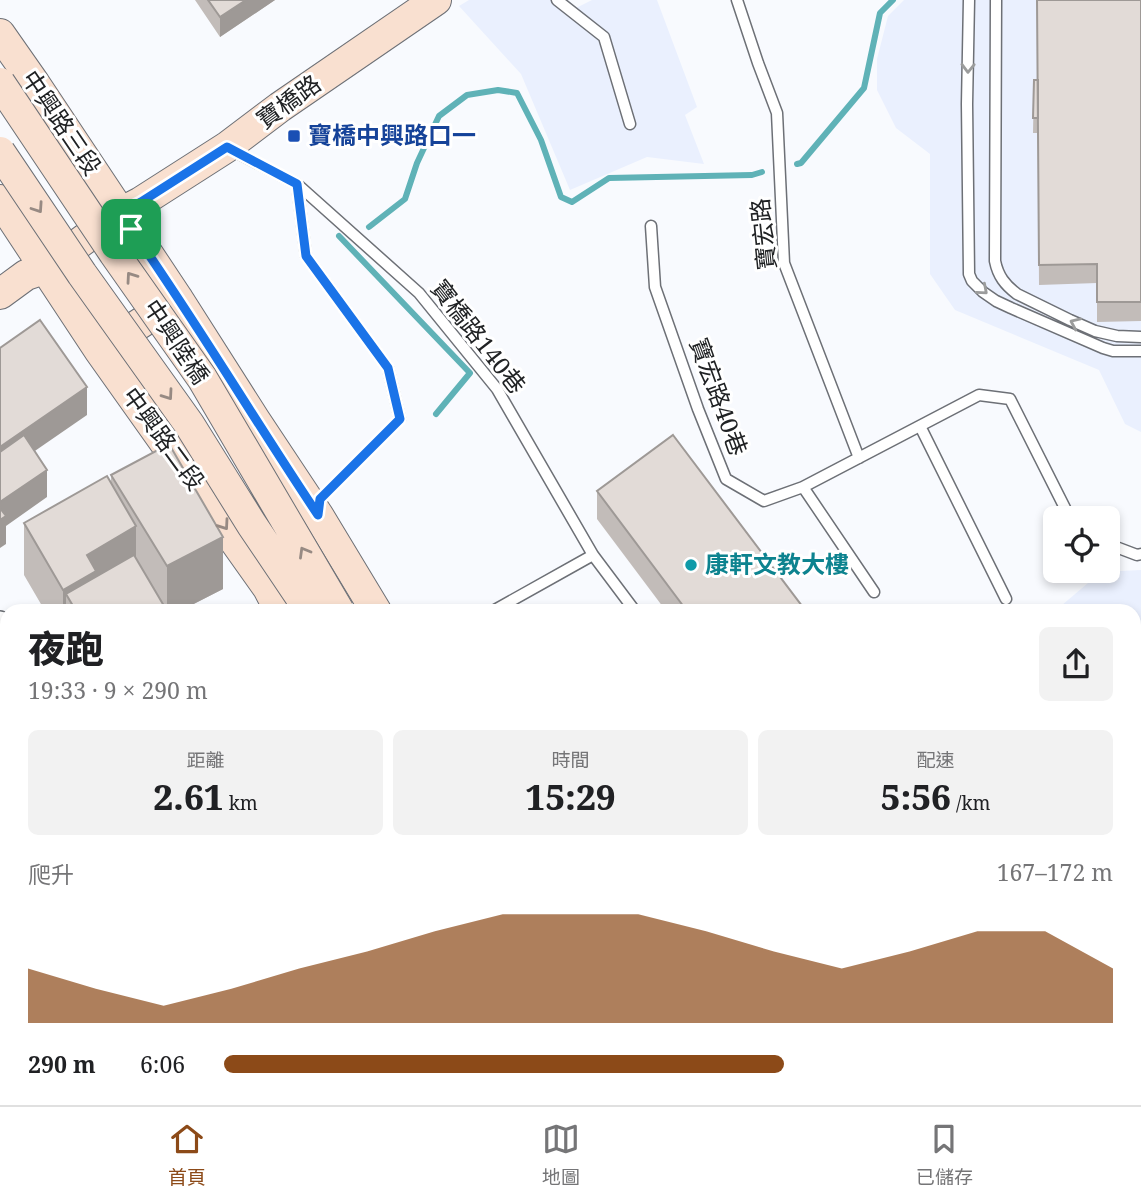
<!DOCTYPE html>
<html lang="zh-TW">
<meta charset="utf-8">
<style>
:root{--surface:#fff;--page:#f2f2f2;--text:#202124;--muted:#757577;--line:#e0e0e0;--accent:#8c4a18}
body{margin:0;font-family:"Noto Serif","Noto Sans TC",serif;background:var(--page);color:var(--text);height:100vh;display:flex;flex-direction:column;font-size:26px;white-space:nowrap}
*{box-sizing:border-box;margin:0}
p{font-size:23px;color:var(--muted)}
.icon{flex:none;width:38px;height:38px;fill:none;stroke:currentColor;stroke-width:2;stroke-linecap:round;stroke-linejoin:round}
.map{position:relative;flex:1;overflow:hidden}
.sheet{position:absolute;left:0px;top:604px;width:1141px;height:502px;display:flex;flex-direction:column;background:var(--surface);border-radius:21px 21px 0 0;box-shadow:0 4px 10px #0003}
.sheet>*{flex:none}
.tools{position:absolute;left:1043px;top:506px;display:grid;gap:14px}
.tools a{display:grid;place-items:center;width:77px;height:77px;border-radius:10px;background:var(--surface);box-shadow:0 4px 10px #0003;font-size:35px}
.pin{position:absolute;display:grid;place-items:center;width:60px;height:60px;color:#fff;margin:-30px;border-radius:14px;box-shadow:0 4px 10px #0006}
.round{display:grid;place-items:center;flex:none;width:74px;height:74px;border-radius:10px;background:var(--page)}
.overview{display:flex;align-items:center;justify-content:space-between;height:119px;padding:0 28px}
h1{font-size:38px;font-weight:800;line-height:52px}
.metrics{display:grid;grid-template-columns:repeat(3,1fr);gap:10px;height:119px;padding:7px 28px}
.metrics div{display:grid;align-content:center;border-radius:10px;background:var(--page);text-align:center}
.metrics b{font-size:35px;font-weight:800}
.metrics small{font-size:19px;font-weight:400}
.metrics p{font-size:19px}
.chart{height:196px;padding:14px 28px}
.chart p{display:flex;justify-content:space-between}
.chart svg{width:100%;height:126px;margin-top:7px;fill:var(--accent);opacity:.7}
ul{padding:0 28px;list-style:none;font-size:23px}
li{display:grid;grid-template-columns:112px 84px 1fr;align-items:center;height:52px}
li i{height:18px;border-radius:9px;background:var(--accent)}
.tab-bar{display:flex;justify-content:space-around;align-items:center;height:98px;border-top:2px solid var(--line);background:var(--surface);font-size:19px;color:var(--muted)}
.tab-bar a{display:grid;justify-items:center;gap:4px}
.tab-bar .on{color:var(--accent)}
.map>svg:first-child{display:block}
.built{fill:#eaf0fe}
.lines{fill:none;stroke-linecap:round;stroke-linejoin:round}
.stream{stroke:#5fb2b7;stroke-width:6}
.lane-casing{stroke:#6d7076;stroke-width:13}
.street-casing{stroke:#6d7076;stroke-width:24}
.secondary-casing{stroke:#6d7076;stroke-width:32}
.lane{stroke:#fff;stroke-width:10}
.street{stroke:#fff;stroke-width:21}
.secondary{stroke:#f9e0d0;stroke-width:30}
.secondary-bridge-casing{stroke:#6d7076;stroke-width:32;stroke-linecap:butt}
.secondary-bridge{stroke:#f9e0d0;stroke-width:30}
.wall{fill:#c2bcb9}
.shaded-wall{fill:#9e9996}
.building{fill:#e2dbd7;stroke:#9e9996;stroke-width:2}
.oneway{stroke:#9b9c9c}
.oneway2{stroke:#978a83}
.route-casing{stroke:#fff;stroke-width:14}
.route{stroke:#1a73e8;stroke-width:9}
.transit-dot{fill:#1a4fb4;stroke:#fff;stroke-width:2.5}
.culture-dot{fill:#0f9aa8;stroke:#fff;stroke-width:2.5}
.labels{text-anchor:middle;stroke-width:6;stroke-linejoin:round;paint-order:stroke}
.street-label{font-size:24px;fill:#202224;stroke:#fff}
.transit-label{font-size:24px;font-weight:bold;fill:#164399;stroke:#fff;text-anchor:start}
.culture-label{font-size:24px;font-weight:bold;fill:#0d838f;stroke:#fff;text-anchor:start}
</style>
<div class="map">
<svg width="1141" height="1105" viewBox="0 0 1141 1105">
<rect width="100%" height="100%" fill="#f8fafe"/>
<path class="built" d="M469 0H568L576 8 592 0H657L697 107 685 115 704 164 647 157 570 190 521 74 459 6Z
M904 0H1141V432L1125 424 1099 370 955 310 930 274V154L896 128 877 90V59L888 16Z
M1141 570V1093L1134 1094V611H1055L1101 572Z"/>
<g class="lines">
<path class="stream" d="M797 164 801 163 864 88 880 13 893 0
M369 227 405 199 417 163 439 116 467 95 498 90 517 93 541 140 561 197 572 202 609 178 752 175 762 172
M339 236 470 373 436 414"/>
<g class="lane-casing">
<path id="lane" d="M557 0 604 37 630 124
M737 0 758 63 777 113 784 263 859 458
M969 0 967 104 969 274 972 281 983 292 996 301 1011 308 1103 348 1113 351H1141
M996 0 995 261C998 276 1005 285 1017 294L1070 320 1095 331 1117 336 1141 337
M230 149 297 184 419 293 497 389 593 555 635 611
M297 184 306 256 388 368 400 419 320 499 319 508
M651 226 655 287 698 409 726 479 764 501 803 487 979 395 1010 399 1070 518
M920 426 1006 599
M803 487 874 592
M1108 544 1137 555 1141 554
M493 611 593 555
M1134 755 1141 754
M1134 977 1141 976
M1045 1099 1046 1105"/>
</g>
<g class="street-casing">
<path id="street" d="M0 622 7 629
M200 1099 204 1105
M732 1099 738 1105
M154 1105 158 1099"/>
</g>
<g class="secondary-casing">
<path id="secondary" d="M0 34 35 84 178 299 255 420 318 515 376 611
M0 200 99 350 268 588 280 611
M0 294 26 275 44 269 120 213 141 202 227 147 280 107 436 0
M102 348 178 299
M440 1099V1105
M487 1099V1105"/>
</g>
<use href="#lane" class="lane"/>
<use href="#street" class="street"/>
<use href="#secondary" class="secondary"/>
<g class="secondary-bridge-casing">
<path id="secondary-bridge" d="M0 83 114 253 202 378 339 611
M0 152 82 274 189 424 252 525 310 611"/>
</g>
<use href="#secondary-bridge" class="secondary-bridge"/>
</g>
<path class="wall" d="M195 0H275L220 37Z
M1141 0V321L1097 322V283L1039 285 1038 133H1033L1034 80H1038Z
M111 475 223 589 180 611H45L24 575V523L111 483Z
M597 491 805 611H666L597 519Z"/>
<path class="shaded-wall" d="M246 0H275L220 37V17Z
M87 387V415L0 475V447Z
M47 470V497L6 526V544L0 548V502Z
M136 526V578L66 594V611H63V590L87 555Z
M223 537V589L180 611H167V566Z
M7 952V979L0 985V957Z
M28 1099H65L57 1105H19Z"/>
<path class="building" d="M208 0H246L220 17Z
M1037 0H1141V302H1097V264L1039 265Z
M1034 80H1038V118H1033Z
M40 320 87 387 0 447V348Z
M24 435 47 470 0 502V452Z
M673 435 805 610 804 611H687L597 491Z
M169 444 223 537 167 566 111 475Z
M107 476 136 526 87 555 96 571 63 590 24 523Z
M0 508 6 516 0 520Z
M134 555 167 611H76L66 594Z
M0 814 7 823V952L0 957Z
M7 1006V1099H28L19 1105H0V1012Z"/>
<defs><path id="oneway-chevron" d="M-2-3.5L2.5 0L-2 3.5" fill="none" stroke-width="1.6" stroke-linecap="round" stroke-linejoin="round" transform="scale(1.75)"/></defs>
<g class="oneway">
<use href="#oneway-chevron" transform="translate(968 68) rotate(91)"/>
<use href="#oneway-chevron" transform="translate(983 290) rotate(41)"/>
<use href="#oneway-chevron" transform="translate(1075 323) rotate(-156)"/>
</g>
<g class="oneway2">
<use href="#oneway-chevron" transform="translate(38 208) rotate(56)"/>
<use href="#oneway-chevron" transform="translate(131 277) rotate(-125)"/>
<use href="#oneway-chevron" transform="translate(168 395) rotate(55)"/>
<use href="#oneway-chevron" transform="translate(224 525) rotate(55)"/>
<use href="#oneway-chevron" transform="translate(304 552) rotate(-120)"/>
</g>
<g class="lines">
<g class="route-casing">
<path id="route" d="M227 147 297 184 306 256 388 368 400 419 320 499 318 515C251 415 190 311 120 213L141 202Z"/>
</g>
<use href="#route" class="route"/>
</g>
<rect class="transit-dot" x="287" y="129" width="14" height="14" rx="3.5"/>
<circle class="culture-dot" cx="691" cy="565" r="7"/>
<g class="labels">
<g class="street-label">
<text transform="translate(289 102) rotate(-36)" y="8">寶橋路</text>
<text transform="translate(61 123) rotate(56)" y="8">中興路三段</text>
<text transform="translate(764 234) rotate(-96)" y="8">寶宏路</text>
<text transform="translate(478 337) rotate(52)" y="8">寶橋路140巷</text>
<text transform="translate(176 342) rotate(56)" y="8">中興陸橋</text>
<text transform="translate(718 397) rotate(70)" y="8">寶宏路40巷</text>
<text transform="translate(163 439) rotate(54)" y="8">中興路二段</text>
</g>
<g class="transit-label">
<text x="308" y="144">寶橋中興路口一</text>
</g>
<g class="culture-label">
<text x="705" y="573">康軒文教大樓</text>
</g>
</g>
</svg>
<div class="tools">
<a><svg class="icon" aria-label="locate" viewBox="0 0 24 24"><circle cx="12" cy="12" r="6"/><path d="M12 2v4M12 18v4M2 12h4M18 12h4"/></svg></a>
</div>
<div class="pin" style="left:131px;top:229px;background:#1e9e55"><svg class="icon" aria-label="arrive" viewBox="0 0 24 24"><path d="M6 21V4h12l-3 4 3 4H6"/></svg></div>
<section class="sheet">
<div class="overview"><div><h1>夜跑</h1><p>19:33 · 9 × 290 m</p></div><a class="round"><svg class="icon" aria-label="share" viewBox="0 0 24 24"><path d="M12 15V3M7 8l5-5 5 5M5 13v7h14v-7"/></svg></a></div>
<div class="metrics">
<div><p>距離</p><b>2.61<small> km</small></b></div>
<div><p>時間</p><b>15:29</b></div>
<div><p>配速</p><b>5:56<small> /km</small></b></div>
</div>
<div class="chart"><p><span>爬升</span>167–172 m</p>
<svg viewBox="0 0 160 44" preserveAspectRatio="none"><path d="M0 44V25L10 32L20 38L30 32L40 25L50 19L60 12L70 6L80 6L90 6L100 12L110 19L120 25L130 19L140 12L150 12L160 25V44z"/></svg>
</div>
<ul>
<li><b>290 m</b>6:06<i style="width:63%"></i></li>
</ul>
</section>
</div>
<nav class="tab-bar">
<a class="on"><svg class="icon" aria-label="home" viewBox="0 0 24 24"><path d="M3 11l9-7 9 7M6 9v11h12V9"/></svg>首頁</a>
<a><svg class="icon" aria-label="map" viewBox="0 0 24 24"><path d="M3 6l6-2 6 2 6-2v14l-6 2-6-2-6 2zM9 4v14M15 6v14"/></svg>地圖</a>
<a><svg class="icon" aria-label="saved" viewBox="0 0 24 24"><path d="M7 4h10v16l-5-4-5 4z"/></svg>已儲存</a>
</nav>
